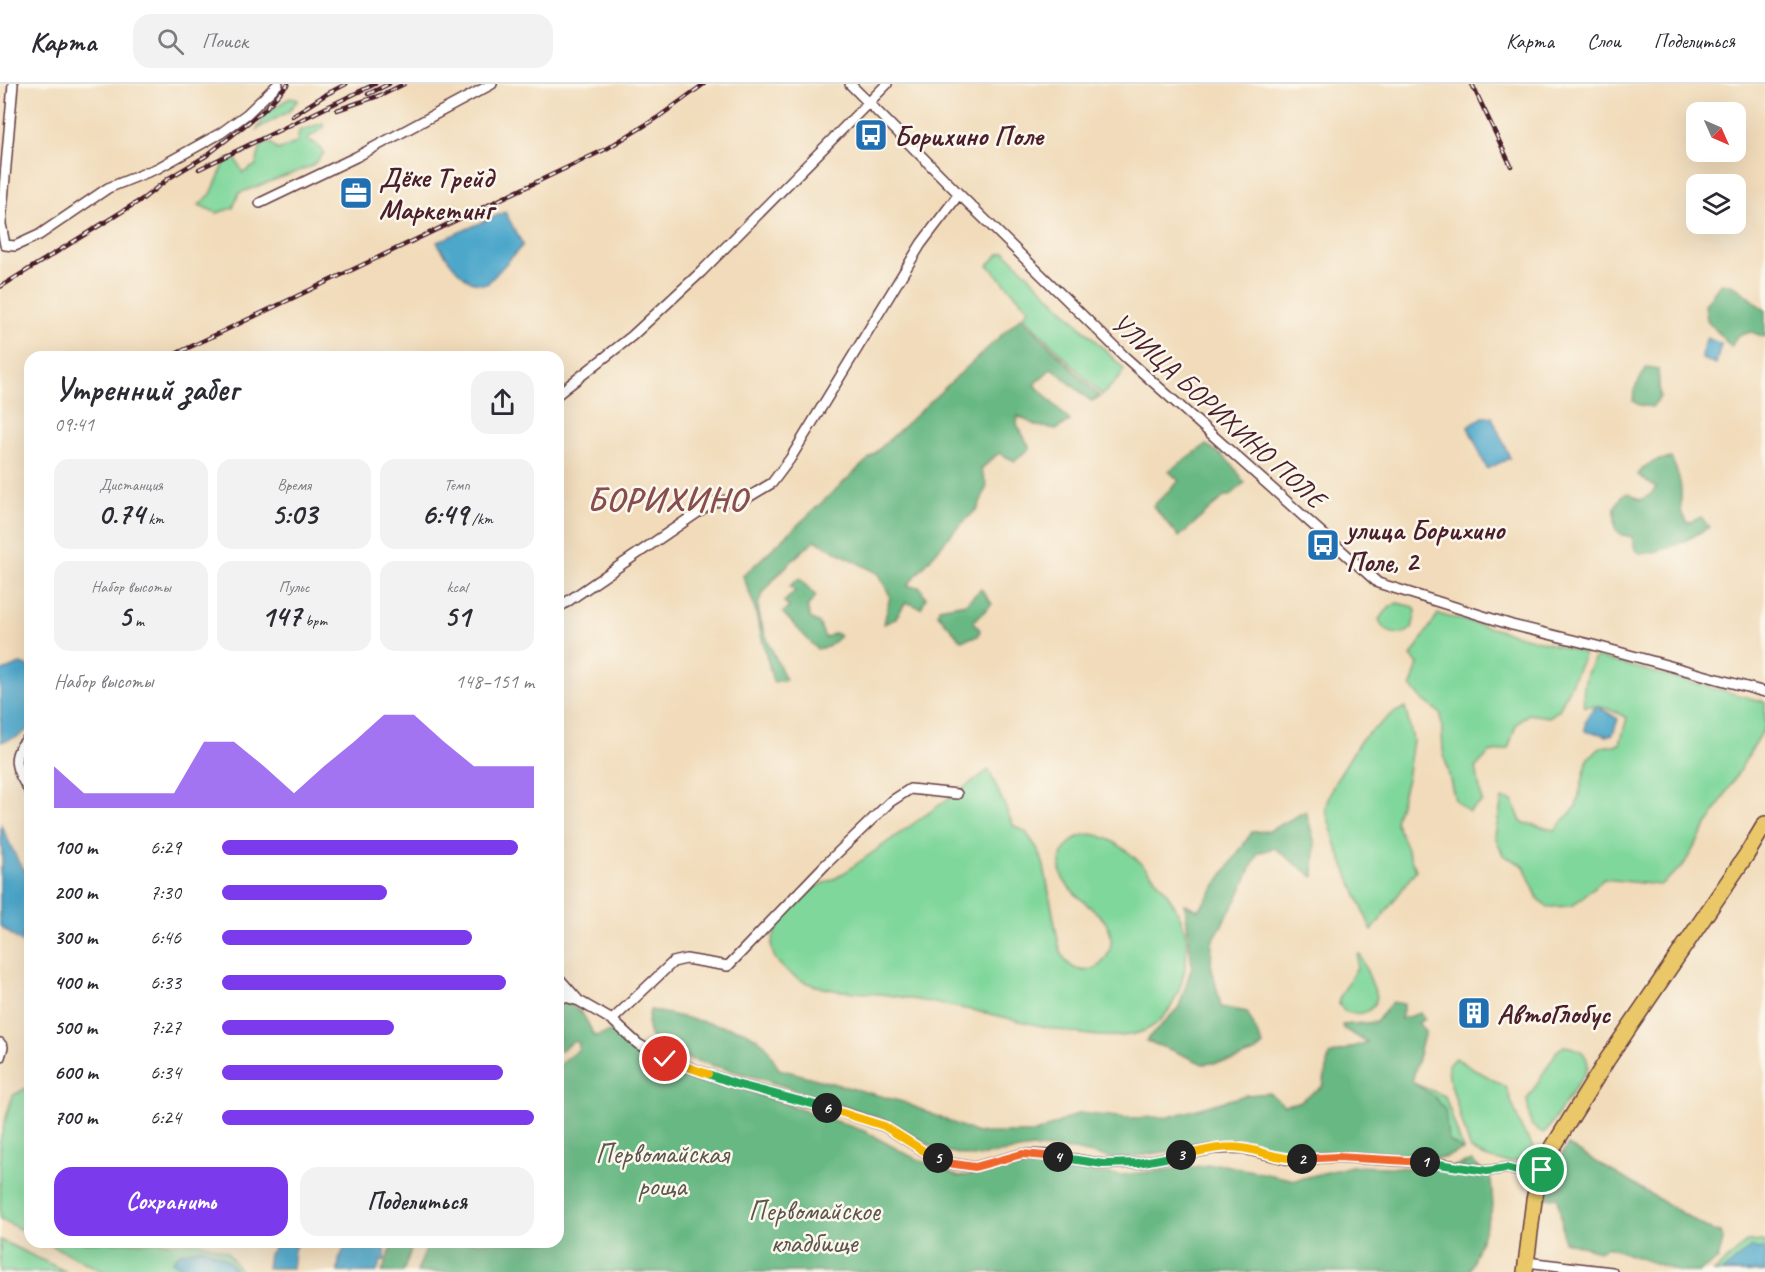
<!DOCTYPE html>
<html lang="ru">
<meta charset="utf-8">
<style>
:root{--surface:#fff;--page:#f2f2f3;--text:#2b2b33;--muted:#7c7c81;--line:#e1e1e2;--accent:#7c3aed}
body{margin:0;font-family:Caveat,sans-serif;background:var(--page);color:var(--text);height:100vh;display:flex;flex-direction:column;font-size:22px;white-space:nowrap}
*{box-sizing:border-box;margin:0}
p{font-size:20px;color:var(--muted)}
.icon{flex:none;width:33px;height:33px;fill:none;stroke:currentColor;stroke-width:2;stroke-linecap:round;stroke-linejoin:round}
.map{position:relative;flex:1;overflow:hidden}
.drawer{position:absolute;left:24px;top:267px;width:540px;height:897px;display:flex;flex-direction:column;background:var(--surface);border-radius:18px;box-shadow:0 6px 24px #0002}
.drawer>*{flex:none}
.needle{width:39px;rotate:135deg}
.fabs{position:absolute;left:1686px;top:18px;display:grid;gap:12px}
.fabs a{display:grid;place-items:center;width:60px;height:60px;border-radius:12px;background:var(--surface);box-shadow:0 6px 24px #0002;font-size:30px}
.pin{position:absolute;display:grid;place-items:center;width:51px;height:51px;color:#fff;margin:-26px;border:3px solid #fff;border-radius:50%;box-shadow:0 2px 6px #0007}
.km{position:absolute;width:30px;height:30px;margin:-15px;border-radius:50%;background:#222;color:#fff;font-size:16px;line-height:30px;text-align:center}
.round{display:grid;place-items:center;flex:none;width:63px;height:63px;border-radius:18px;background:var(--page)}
.summary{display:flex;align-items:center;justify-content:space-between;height:102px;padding:0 30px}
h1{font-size:33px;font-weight:600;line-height:45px}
.figures{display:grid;grid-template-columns:repeat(3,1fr);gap:9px;height:102px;padding:6px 30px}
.figures div{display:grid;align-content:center;border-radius:15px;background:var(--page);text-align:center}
.figures b{font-size:30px;font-weight:600}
.figures small{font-size:16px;font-weight:400}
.figures p{font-size:16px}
.chart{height:168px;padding:12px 30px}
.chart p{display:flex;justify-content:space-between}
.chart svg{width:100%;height:108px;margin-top:6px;fill:var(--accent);opacity:.7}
.primary-button{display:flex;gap:12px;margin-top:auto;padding:12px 30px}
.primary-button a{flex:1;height:69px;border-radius:18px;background:var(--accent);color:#fff;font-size:24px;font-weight:600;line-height:69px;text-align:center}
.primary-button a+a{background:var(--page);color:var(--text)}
ul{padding:0 30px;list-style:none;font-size:20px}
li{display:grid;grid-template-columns:96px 72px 1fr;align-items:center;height:45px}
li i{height:15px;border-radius:8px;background:var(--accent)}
header{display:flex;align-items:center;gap:36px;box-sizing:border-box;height:84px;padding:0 30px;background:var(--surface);border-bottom:2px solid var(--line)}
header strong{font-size:28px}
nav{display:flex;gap:33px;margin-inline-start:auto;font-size:21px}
.search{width:420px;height:54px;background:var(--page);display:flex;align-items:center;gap:15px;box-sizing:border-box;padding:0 21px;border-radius:18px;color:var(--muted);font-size:22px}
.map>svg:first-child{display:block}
.green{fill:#80d79b;stroke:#657b63;stroke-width:1.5}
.forest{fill:#68b883;stroke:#596c57;stroke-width:1.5}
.water{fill:#4da7cb;stroke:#4c637b;stroke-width:1.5}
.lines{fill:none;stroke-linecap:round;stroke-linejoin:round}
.minor-casing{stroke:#633b40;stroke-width:12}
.primary-casing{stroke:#633b40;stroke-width:18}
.minor{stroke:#fff;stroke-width:9}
.primary{stroke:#eac769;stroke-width:15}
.rail-casing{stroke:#4a1f2b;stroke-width:4.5}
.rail{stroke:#fbf7ec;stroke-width:2;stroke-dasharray:7;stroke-linecap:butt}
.split-1-casing{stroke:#fff;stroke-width:12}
.split-2-casing{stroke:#fff;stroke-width:12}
.split-3-casing{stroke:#fff;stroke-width:12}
.split-4-casing{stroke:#fff;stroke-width:12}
.split-5-casing{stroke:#fff;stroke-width:12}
.split-6-casing{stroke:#fff;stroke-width:12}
.split-7-casing{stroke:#fff;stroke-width:12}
.split-8-casing{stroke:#fff;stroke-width:12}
.split-1{stroke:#22a559;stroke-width:8}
.split-2{stroke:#f0652b;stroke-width:8}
.split-3{stroke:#f5b400;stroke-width:8}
.split-4{stroke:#22a559;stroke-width:8}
.split-5{stroke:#f0652b;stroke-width:8}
.split-6{stroke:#f5b400;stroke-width:8}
.split-7{stroke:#22a559;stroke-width:8}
.split-8{stroke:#f5b400;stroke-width:8}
.labels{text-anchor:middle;stroke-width:5;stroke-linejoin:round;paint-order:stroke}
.poi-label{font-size:28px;font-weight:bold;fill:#4a1f2b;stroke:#fbf7ec;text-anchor:start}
.street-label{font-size:28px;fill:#4a1f2b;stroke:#fbf7ec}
.park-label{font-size:28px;fill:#5a564d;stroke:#fbf7ec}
.district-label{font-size:34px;font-weight:bold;letter-spacing:1.5px;fill:#884e4f;stroke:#fbf7ec}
</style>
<header>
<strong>Карта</strong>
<div class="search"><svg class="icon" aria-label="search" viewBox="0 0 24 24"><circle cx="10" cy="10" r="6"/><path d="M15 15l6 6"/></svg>Поиск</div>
<nav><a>Карта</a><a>Слои</a><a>Поделиться</a></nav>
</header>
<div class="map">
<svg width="1765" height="1188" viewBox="0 0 1765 1188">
<rect width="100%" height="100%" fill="#fbf7ec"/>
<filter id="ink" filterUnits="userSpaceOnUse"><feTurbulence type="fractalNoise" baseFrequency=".0167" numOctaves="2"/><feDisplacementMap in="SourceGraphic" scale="12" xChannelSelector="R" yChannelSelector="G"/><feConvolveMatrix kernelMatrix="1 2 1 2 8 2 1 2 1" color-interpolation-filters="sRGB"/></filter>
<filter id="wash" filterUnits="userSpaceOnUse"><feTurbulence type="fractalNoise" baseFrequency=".008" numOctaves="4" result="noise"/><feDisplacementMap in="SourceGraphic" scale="24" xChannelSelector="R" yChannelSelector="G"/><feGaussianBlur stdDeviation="1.35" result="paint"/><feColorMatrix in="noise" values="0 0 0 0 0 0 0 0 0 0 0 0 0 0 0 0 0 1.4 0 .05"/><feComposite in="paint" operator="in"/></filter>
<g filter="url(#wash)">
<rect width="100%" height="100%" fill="#f1dbba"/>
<path class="green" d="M291 13 298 16 288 28 257 45 266 29Z
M323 39 324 43 307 55 316 60 324 69 312 82 239 109 233 124 217 129 199 121 211 110 226 76 236 75 243 89 256 81 261 61 271 59 277 66 297 59 299 47Z
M1005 168 1124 285 1120 293 1102 311 1023 232 1029 225 988 181 999 170Z
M1397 519 1414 523 1416 527 1412 544 1404 550C1392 550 1383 548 1379 535L1390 523Z
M1438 530 1585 569 1559 626 1549 633 1528 630 1516 641 1508 665 1489 669 1476 683 1482 718 1469 728 1455 716 1443 667 1441 630 1422 615 1411 602 1418 580 1411 572Z
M1596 573 1765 618V643L1683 782 1660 801 1604 795 1572 822 1548 823 1538 815 1524 782 1503 771 1495 752 1502 715 1513 717 1521 738 1555 746 1576 723 1588 674 1602 663 1620 660 1627 634C1612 626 1601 620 1584 622 1582 602 1585 589 1596 573Z
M1405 623 1413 656 1407 695 1395 737 1416 786 1372 847 1338 767 1325 724 1334 699 1361 656 1392 630Z
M989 686 1013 741 1026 748 1039 767 1044 782 1059 862C1072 907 1119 883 1110 847 1103 822 1044 804 1064 767 1068 760 1073 755 1081 752 1108 741 1155 790 1168 811 1177 825 1186 843 1187 859 1187 892 1175 936 1141 948 1100 962 1029 938 986 929 956 923 925 917 894 912 867 907 840 910 813 901 797 896 768 879 772 858 775 844 794 818 805 810 815 801 830 798 841 791 890 756 940 721 989 686Z
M1360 870 1377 912C1374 929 1359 933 1344 927L1339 920V915L1357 883 1358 871Z
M1564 962C1579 964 1588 968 1588 984L1546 1048 1543 1049 1531 1041 1527 1016 1557 967Z
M1455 974 1506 1003 1522 1046 1533 1063V1070C1517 1084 1485 1077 1470 1064L1449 994 1448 981Z
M1413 999 1445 1012 1463 1066 1448 1056C1444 1018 1444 1020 1413 999Z
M30 1002V1150L0 1135V1056L12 1012Z
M0 1156 67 1188H0Z
M1765 1157V1188H1714L1747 1158Z
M45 1158H199L227 1168 241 1188H235L233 1182 198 1188H104Z"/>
<path class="forest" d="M1721 199C1741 201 1748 215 1765 226V253L1751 248 1737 252 1731 263 1707 236 1705 221Z
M1021 233 1100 313 1091 317 1052 284 1034 300 1070 337 1057 345 1037 342 1018 332 1017 340 1030 364 1015 377 999 369 981 385 987 402 978 424 953 448 907 502 920 503 926 514 921 524 906 518 895 535 884 540 890 512 879 490 815 456C800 469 765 499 759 518 754 533 779 580 786 596L773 598 753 518 743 492Z
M1647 283 1658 285 1660 313 1652 323 1639 321 1633 317 1635 304Z
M1206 361C1223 371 1235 381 1244 399L1230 412H1225L1179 453 1153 422 1179 397 1169 387Z
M1671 374C1676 384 1681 396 1681 407 1682 422 1677 426 1688 439L1701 433 1709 443C1686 457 1668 467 1641 470L1635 465 1632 453 1623 451 1615 445V423L1623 411 1629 409 1640 416 1650 411 1656 404 1638 391C1646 378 1656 376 1671 374Z
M799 494 816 512 807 523 810 534 819 539 825 554 835 549 840 552 828 563 817 565 783 529 789 523 784 518 795 507 790 502Z
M981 505 992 520 973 538 980 546 978 552 961 556 938 530 939 524 966 519Z
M1306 727 1315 760 1314 793 1274 764 1258 769 1237 815 1212 858 1211 880 1221 923 1247 928 1263 961 1254 969 1232 977 1203 980 1174 967 1146 957 1179 923 1192 882 1185 820 1199 826 1252 748 1269 747Z
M558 917C582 923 585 932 594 952L618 946 651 974 864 1047 910 1072 959 1093 1012 1082 1121 1091 1219 1080 1295 1096 1352 1082 1446 1085 1472 1077 1491 1095 1493 1123 1469 1188H417L429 1158H558V981L578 966 579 959 574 957 558 968Z
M1392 918 1404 920 1401 935 1420 929 1425 935 1418 939 1425 947 1412 998 1436 1014 1445 1026 1448 1056 1463 1066 1443 1074 1321 1067 1290 1071 1234 1058 1116 1075 1074 1066 1033 1064 973 1073 936 1065 889 1037 762 995 665 968C649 955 645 947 650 926L745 947 765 960 779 985 903 1018 977 1049H1036L1079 1029 1127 1034 1169 1033 1246 1011 1269 1009 1284 1021 1299 1018 1323 1002 1329 971 1367 958 1344 945 1342 941 1376 938Z
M1568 1061 1712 1147 1720 1148 1723 1157 1718 1175 1699 1188H1680L1607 1163 1599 1167 1564 1157 1558 1113 1542 1115 1552 1086Z
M394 1158H414L403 1188H382Z"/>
<path class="water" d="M505 128 523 161 487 200C464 203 447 174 437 158Z
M1707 254 1721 260 1716 280 1702 275 1703 263Z
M1483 333H1492L1510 374 1487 385 1468 343Z
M20 580 30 583V644L17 653 1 658 0 588Z
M1597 622 1618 635 1613 650 1607 652C1600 648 1593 650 1585 647 1584 637 1588 628 1597 622Z
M1 741 18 777 30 793V851L25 848 21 852 30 856V865L0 842V784L2 783C3 769 0 755 1 741Z
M279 1158H297L298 1160 294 1165 292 1184H267L269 1170Z
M347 1158H385V1175L380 1178 377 1188H338L339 1176Z
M1751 1163 1765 1166V1188H1722Z
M202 1164C215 1169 230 1173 235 1188H189L172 1177 180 1169Z"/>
</g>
<g filter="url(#ink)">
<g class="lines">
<g class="minor-casing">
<path id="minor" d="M13 0 1 140 5 161 15 162 39 151 108 104 158 84 221 49 247 30 278 0
M850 0 959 110 1125 273 1378 499 1512 541 1593 561 1765 608
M260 119 356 73 492 0
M558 310 632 252 701 188 887 0
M558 524 713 418 747 414 772 399 790 375 921 160 959 110
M30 653C7 672 17 687 30 708
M558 893 579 917
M558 911 579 917 612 936 638 960 665 975 736 1000 841 1028 884 1042 927 1069 948 1079 975 1083 1022 1070 1049 1071 1103 1080 1138 1079 1213 1065 1240 1064 1290 1076 1337 1073 1437 1079 1487 1087 1506 1084 1539 1093
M612 936 673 878 686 875 728 882 825 781 890 718 910 705 957 710
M0 959 3 963 0 973
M1526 1178 1612 1188"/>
</g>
<g class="primary-casing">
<path id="primary" d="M1525 1188 1534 1116 1539 1093 1548 1071 1607 976 1747 770 1765 740"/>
</g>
<use href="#minor" class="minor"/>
<use href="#primary" class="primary"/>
<g class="rail-casing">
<path id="rail" d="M1472 0 1511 82
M368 10 389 0
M337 26 384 10 404 0
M292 32 325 11 346 0
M199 85 375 0
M0 203 144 114 169 94 206 72 264 26 288 0
M169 273 606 65 657 34 704 0"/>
</g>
<use href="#rail" class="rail"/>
</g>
</g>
<g class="lines" filter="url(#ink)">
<g class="split-1-casing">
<path id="split-1" d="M1425 1078 1487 1087 1506 1084 1539 1093 1542 1086"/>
</g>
<g class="split-2-casing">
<path id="split-2" d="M1302 1075 1337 1073 1425 1078"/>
</g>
<g class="split-3-casing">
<path id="split-3" d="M1181 1071C1200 1068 1222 1061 1242 1064 1262 1067 1281 1076 1302 1075"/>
</g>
<g class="split-4-casing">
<path id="split-4" d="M1058 1073 1103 1080 1138 1079 1181 1071"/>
</g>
<g class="split-5-casing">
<path id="split-5" d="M938 1074 948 1079 975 1083 1022 1070 1058 1073"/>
</g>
<g class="split-6-casing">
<path id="split-6" d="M827 1024 884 1042 927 1069 938 1074"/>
</g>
<g class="split-7-casing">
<path id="split-7" d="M708 990 736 1000 827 1024"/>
</g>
<g class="split-8-casing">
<path id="split-8" d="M665 975 708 990"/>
</g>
<use href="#split-1" class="split-1"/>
<use href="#split-2" class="split-2"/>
<use href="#split-3" class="split-3"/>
<use href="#split-4" class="split-4"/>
<use href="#split-5" class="split-5"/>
<use href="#split-6" class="split-6"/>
<use href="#split-7" class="split-7"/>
<use href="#split-8" class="split-8"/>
</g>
<defs>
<g id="bus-square" transform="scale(1.725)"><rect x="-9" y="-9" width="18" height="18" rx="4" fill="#1f6fb2" stroke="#fbf7ec"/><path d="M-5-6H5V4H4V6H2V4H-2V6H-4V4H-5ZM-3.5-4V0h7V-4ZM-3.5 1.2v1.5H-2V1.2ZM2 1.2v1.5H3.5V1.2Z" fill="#fff"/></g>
<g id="office-square" transform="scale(1.725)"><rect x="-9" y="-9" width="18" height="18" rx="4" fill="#1f6fb2" stroke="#fbf7ec"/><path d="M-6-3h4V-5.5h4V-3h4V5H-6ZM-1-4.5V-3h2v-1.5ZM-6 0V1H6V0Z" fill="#fff"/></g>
<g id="building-square" transform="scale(1.725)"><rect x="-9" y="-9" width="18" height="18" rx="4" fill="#1f6fb2" stroke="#fbf7ec"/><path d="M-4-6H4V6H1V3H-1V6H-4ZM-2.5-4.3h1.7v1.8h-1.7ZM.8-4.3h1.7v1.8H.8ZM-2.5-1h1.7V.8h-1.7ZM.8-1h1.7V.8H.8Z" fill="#fff"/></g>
</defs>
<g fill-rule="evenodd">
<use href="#bus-square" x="871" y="51"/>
<use href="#office-square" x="356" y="109"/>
<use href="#bus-square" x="1323" y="461"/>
<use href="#building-square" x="1474" y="929"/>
</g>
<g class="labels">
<g class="poi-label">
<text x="894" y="61">Борихино Поле</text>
<text x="379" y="103">Дёке Трейд<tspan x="379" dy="32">Маркетинг</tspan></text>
<text x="1346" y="455">улица Борихино<tspan x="1346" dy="32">Поле, 2</tspan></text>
<text x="1497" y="939">АвтоГлобус</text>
</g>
<g class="street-label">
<text transform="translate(1219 326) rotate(42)" y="10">УЛИЦА БОРИХИНО ПОЛЕ</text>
</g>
<g class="park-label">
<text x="662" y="1079">Первомайская<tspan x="662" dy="32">роща</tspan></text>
<text x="814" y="1136">Первомайское<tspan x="814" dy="32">кладбище</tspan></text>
</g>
<g class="district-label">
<text x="667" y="426">БОРИХИНО</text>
</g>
</g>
</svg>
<div class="fabs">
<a><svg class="needle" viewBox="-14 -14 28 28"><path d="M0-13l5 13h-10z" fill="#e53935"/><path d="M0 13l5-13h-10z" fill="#7c7c81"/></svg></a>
<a><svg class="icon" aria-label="layers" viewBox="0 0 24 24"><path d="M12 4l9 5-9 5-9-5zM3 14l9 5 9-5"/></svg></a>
</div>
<div class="pin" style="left:1542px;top:1086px;background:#1e9e55"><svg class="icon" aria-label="arrive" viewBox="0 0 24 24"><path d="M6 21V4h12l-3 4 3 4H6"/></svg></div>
<div class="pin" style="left:665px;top:975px;background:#d93025"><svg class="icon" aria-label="check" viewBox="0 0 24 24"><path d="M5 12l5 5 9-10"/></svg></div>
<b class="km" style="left:1425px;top:1078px">1</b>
<b class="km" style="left:1302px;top:1075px">2</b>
<b class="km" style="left:1181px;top:1071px">3</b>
<b class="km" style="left:1058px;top:1073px">4</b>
<b class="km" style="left:938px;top:1074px">5</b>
<b class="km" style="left:827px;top:1024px">6</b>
<section class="drawer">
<div class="summary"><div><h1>Утренний забег</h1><p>09:41</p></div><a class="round"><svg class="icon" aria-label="share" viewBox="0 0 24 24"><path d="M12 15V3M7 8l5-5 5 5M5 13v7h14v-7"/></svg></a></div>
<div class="figures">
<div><p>Дистанция</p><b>0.74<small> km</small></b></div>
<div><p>Время</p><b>5:03</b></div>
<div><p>Темп</p><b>6:49<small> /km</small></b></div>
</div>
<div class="figures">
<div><p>Набор высоты</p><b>5<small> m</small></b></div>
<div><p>Пульс</p><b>147<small> bpm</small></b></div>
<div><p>kcal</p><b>51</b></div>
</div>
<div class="chart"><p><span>Набор высоты</span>148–151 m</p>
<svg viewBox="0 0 160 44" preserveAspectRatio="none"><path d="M0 44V27L10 38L20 38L30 38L40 38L50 17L60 17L70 27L80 38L90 27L100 17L110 6L120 6L130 17L140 27L150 27L160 27V44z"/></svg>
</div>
<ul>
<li><b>100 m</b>6:29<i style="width:95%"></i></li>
<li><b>200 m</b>7:30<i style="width:53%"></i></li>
<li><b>300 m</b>6:46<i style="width:80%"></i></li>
<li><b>400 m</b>6:33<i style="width:91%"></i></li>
<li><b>500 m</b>7:27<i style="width:55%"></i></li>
<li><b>600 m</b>6:34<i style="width:90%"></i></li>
<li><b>700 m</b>6:24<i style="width:100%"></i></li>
</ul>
<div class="primary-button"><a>Сохранить</a><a>Поделиться</a></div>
</section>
</div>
